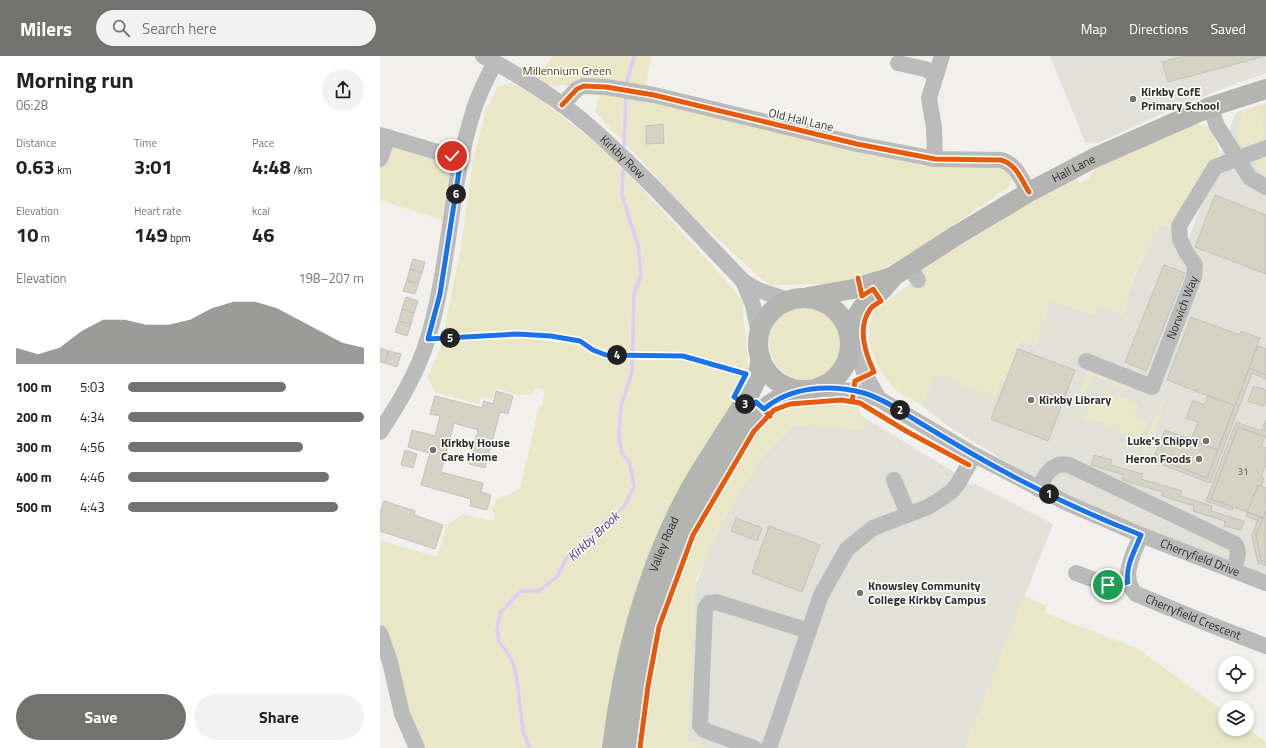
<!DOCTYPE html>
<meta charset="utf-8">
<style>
:root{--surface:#fff;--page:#f2f2f2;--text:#222;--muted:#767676;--accent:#72726f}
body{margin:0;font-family:"Titillium Web",sans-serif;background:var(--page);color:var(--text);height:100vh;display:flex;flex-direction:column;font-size:15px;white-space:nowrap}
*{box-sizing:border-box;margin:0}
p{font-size:13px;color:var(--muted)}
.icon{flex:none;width:22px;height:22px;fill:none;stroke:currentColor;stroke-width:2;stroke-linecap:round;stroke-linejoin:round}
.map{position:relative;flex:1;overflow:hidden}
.side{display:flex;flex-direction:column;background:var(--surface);width:380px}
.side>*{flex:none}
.fabs{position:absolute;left:838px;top:600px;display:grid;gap:8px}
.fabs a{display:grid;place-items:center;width:36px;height:36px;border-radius:50%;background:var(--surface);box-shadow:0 2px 6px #0003;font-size:20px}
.pin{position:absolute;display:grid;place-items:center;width:34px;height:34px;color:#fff;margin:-17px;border:2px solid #fff;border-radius:50%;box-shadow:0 1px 4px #0007}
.km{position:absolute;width:20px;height:20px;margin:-10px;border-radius:50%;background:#222;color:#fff;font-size:11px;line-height:20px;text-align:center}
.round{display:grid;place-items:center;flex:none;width:42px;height:42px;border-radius:21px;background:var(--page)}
.summary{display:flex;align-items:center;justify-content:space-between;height:68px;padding:0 16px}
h1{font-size:22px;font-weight:700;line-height:30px}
.metrics{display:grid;grid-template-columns:repeat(3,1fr);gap:6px;height:68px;padding:4px 16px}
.metrics div{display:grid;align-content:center}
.metrics b{font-size:20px;font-weight:700}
.metrics small{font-size:11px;font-weight:400}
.metrics p{font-size:11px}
.chart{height:112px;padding:8px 16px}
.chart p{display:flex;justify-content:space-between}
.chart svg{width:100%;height:72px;margin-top:4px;fill:var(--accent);opacity:.7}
.button{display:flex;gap:8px;margin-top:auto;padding:8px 16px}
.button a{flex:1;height:46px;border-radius:24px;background:var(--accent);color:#fff;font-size:16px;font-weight:700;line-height:46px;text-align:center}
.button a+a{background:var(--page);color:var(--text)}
ul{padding:0 16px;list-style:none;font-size:13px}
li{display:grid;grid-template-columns:64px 48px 1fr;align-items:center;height:30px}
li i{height:10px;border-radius:5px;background:var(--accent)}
header{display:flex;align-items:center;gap:24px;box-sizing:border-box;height:56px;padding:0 20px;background:var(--accent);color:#fff}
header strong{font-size:19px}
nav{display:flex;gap:22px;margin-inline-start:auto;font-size:14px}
.search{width:280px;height:36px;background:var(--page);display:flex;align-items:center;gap:10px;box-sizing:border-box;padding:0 14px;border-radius:22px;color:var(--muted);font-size:15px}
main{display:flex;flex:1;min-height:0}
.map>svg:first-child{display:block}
.built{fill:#e2e1d8}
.green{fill:#eae7c9}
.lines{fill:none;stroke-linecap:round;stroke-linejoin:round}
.stream{stroke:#ddccf6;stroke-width:3.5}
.building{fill:#d6d3c4;stroke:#c1c1be}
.minor{stroke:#bbb;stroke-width:16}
.major{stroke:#b4b4b3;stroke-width:20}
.cycleway-casing{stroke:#fffffe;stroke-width:8}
.cycleway{stroke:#e8590c;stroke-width:5}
.route-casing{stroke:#fff;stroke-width:8}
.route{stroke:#1a73e8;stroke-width:5}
.poi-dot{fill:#72726f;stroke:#fffffe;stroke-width:1.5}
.labels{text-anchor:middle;stroke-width:3;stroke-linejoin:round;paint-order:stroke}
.number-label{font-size:10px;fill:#585752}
.park-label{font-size:12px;fill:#453f07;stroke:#fffffe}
.poi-label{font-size:12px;font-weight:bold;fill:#2e2e2c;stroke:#fffffe;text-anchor:start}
.street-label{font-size:12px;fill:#2e2e2c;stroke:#fffffe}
.water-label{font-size:13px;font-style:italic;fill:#55347c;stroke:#fffffe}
</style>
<header>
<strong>Milers</strong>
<div class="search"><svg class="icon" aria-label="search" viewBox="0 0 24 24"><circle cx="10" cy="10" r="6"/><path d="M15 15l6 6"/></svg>Search here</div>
<nav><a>Map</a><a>Directions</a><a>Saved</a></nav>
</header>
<main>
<section class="side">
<div class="summary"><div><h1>Morning run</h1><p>06:28</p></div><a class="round"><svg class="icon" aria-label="share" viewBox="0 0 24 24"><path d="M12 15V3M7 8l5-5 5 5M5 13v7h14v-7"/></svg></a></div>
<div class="metrics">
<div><p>Distance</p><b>0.63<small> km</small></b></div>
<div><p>Time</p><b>3:01</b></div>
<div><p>Pace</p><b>4:48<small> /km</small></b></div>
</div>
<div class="metrics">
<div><p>Elevation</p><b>10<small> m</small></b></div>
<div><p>Heart rate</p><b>149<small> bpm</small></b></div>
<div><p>kcal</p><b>46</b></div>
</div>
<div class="chart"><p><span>Elevation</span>198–207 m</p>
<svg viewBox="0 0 160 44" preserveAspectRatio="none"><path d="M0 44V34L10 38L20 34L30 24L40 17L50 17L60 20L70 20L80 17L90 10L100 6L110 6L120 10L130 17L140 24L150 31L160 34V44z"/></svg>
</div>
<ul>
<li><b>100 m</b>5:03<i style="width:67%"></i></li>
<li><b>200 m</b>4:34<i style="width:100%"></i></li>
<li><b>300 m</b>4:56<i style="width:74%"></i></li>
<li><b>400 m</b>4:46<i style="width:85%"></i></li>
<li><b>500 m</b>4:43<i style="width:89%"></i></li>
</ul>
<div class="button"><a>Save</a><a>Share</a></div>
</section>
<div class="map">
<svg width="886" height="692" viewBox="0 0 886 692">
<rect width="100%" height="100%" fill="#f1f0ec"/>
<path class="built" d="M670 0H886V17L849 30 786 56 718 87 705 86Z
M886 47V519L772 476 701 446 650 420 566 369 541 349 554 318 626 324 633 298 640 285 654 290 671 244 713 259 718 249 748 242H746L763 199 766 200 779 168 791 172 807 187 856 57Z
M477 357 577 418 578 422 589 429H591L593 427 673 468 585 692H302L307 556 329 491 349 447 404 366Z"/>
<path class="green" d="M173 0H271L265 38 213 30 152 29Z
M130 27 150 35 233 101 351 230 358 239 362 246 369 315 225 692H42L35 678 12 594 0 564V484L57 501 67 469 83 458 113 465 115 459 112 453 116 444 121 441 131 438 140 433 159 350 162 349 165 334 157 332 150 339H137L116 332 112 343 101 341 99 348 55 336 47 321 60 294 81 191 93 104 105 57 117 31Z
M220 35 624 108 633 117 629 131 523 203 474 225 442 228 391 229 379 221 320 167 215 56Z
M884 48 886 59 882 63C881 68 883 72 884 77 885 88 872 90 864 92 853 82 859 67 863 55Z
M813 67C817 68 822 69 826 70 834 75 838 90 840 99L791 172 779 169 766 200 762 199 746 241 748 242 743 259 718 249 714 259 671 244 654 290 639 285 633 298V302L634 303 626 324 622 323 615 342 555 318 541 349C532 344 522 339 515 333 496 314 480 278 495 254L534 225 539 215 601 172 696 121 699 127 709 122 716 111Z
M0 79 81 103 71 167 0 144Z
M886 99V120L879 114 874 104Z
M389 287a37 37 0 1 1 74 0a37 37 0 1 1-74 0Z
M708 314 749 330 747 333 713 320 706 337 700 335Z
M725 335 759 348 754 361 767 365 759 384 740 377 741 374 731 370 730 373 725 371 726 368 717 365 716 368 703 363 712 341 721 344Z
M413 341 476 346 486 374 414 370 379 405 348 457 316 523 308 683 306 684 330 692H262L282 571 315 480 377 377Z
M782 343 786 344 780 357 782 358 766 400 763 394Z
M644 539 667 550 665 557 757 592 845 656V673L867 672 886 686V692H585Z"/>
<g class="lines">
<path class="stream" d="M246 30 254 0
M244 90 246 38
M150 692 143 675 136 617 132 604 119 585 117 574 120 557 141 535H159L178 520 186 502 218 472 244 451 254 431 250 408 241 395 239 377 241 351 252 316 254 238 261 220 258 189 250 166 242 138 243 115"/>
</g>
<path class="building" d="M804 0H886L788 26 782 6Z
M283 68 284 87 266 88V70Z
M835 139 886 159V218L815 191Z
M33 203 45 206 42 217 30 213Z
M784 209 805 217 766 315 745 306Z
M30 213 42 217 38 228 27 224Z
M27 224 38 228 35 238 23 235Z
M26 241 38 245 34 257 22 253Z
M22 253 34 257 31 268 19 265Z
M811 261 860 279 861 275 880 282 855 350 787 324Z
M19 265 31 268 27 280 15 276Z
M878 290 886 293V319L869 312Z
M0 292 9 295 5 307 0 306Z
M638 293 695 314 668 385 611 363Z
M9 295 21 298 17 311 5 307Z
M869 312 886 319V323L872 317 830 427 773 405 774 401 827 422Z
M874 330 886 334V344L884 350 868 345Z
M116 335 133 340 128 358 120 356 105 412 89 408 98 374 74 367 61 416 103 427 101 436 111 439 107 454 90 450 91 443 41 429 50 397 28 391 32 374 55 380 60 360 50 358 55 340 102 352 104 345 113 348Z
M828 339 855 350 838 394 811 384 818 366 806 362 813 344 824 349Z
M886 364V377L885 381 858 371 831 443 853 451 852 454 826 445 856 366 881 375Z
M858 371 885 381 881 390 886 392V408L881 421 884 423 881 430 878 429 867 456 831 443Z
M785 374 838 394 827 422 774 401Z
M25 394 37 398 33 412 21 409Z
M714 399 732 404 730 409 763 418 761 423 802 435 800 440 832 450 831 455 864 465 861 474 844 470 845 465 813 455 814 450 782 440 783 436 742 424 744 419 711 409Z
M878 429 886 432V454L883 462 867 456Z
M4 445 35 455 34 459 63 469 55 493 0 475V457Z
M886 454V506L881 505 876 480Z
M867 456 879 460 878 465 866 460Z
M879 460 883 462 876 480 881 505 886 506V510L878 507 872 480Z
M356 462 382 472 377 485 351 475Z
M389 470 440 489 422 536 372 517Z"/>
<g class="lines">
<g class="minor">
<path id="s1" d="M103 0C139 19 178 43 209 70 264 118 313 173 363 225L378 234 409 244"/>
<path d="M518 7 545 13 556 19"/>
<path d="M182 49 197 33 204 30 226 31 274 39 477 88 555 103 621 104C636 108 641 123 649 136"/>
<path d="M830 51 837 70 870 122 886 131"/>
<path d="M0 79 81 103"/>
<path d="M0 103 8 81"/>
<path d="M555 103 554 72 549 42 562 0"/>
<path d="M529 210 538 224"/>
<path d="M363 225 373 249 379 277"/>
<path d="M471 285 486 320 499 343"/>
<path id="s2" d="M706 305 772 331 814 221 815 209 806 196 800 183 799 170 835 111 886 92"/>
<path id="s3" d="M436 332 473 335 499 343 589 396 687 447 761 479 886 527"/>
<path d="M0 376C19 347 38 316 48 282 70 208 70 130 93 56 98 39 107 22 115 6"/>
<path d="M514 424 528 458"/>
<path d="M658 433C665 420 672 405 689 409L855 488C861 497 856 505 853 514"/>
<path id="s4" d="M761 479C754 497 739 521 756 538L824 566 886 590"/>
<path d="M696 517 728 529H737L748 526"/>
<path d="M0 577 10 606 22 658 37 692"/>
<path d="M374 692 324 674 320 669 325 553 329 547 336 546 429 575"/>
<path d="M388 692 390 689 441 539 467 493 493 472 548 451 561 443 572 435 579 426 594 399"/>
</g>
<g class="major">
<path d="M428 241 473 233 511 221"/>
<circle cx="424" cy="288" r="46"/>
<path id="s5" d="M468 273 482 252 502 234 515 219 577 179 649 136 714 102 830 51 886 33"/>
<path id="s6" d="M232 692C243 602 266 513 310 433 329 399 353 367 372 333L377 322 381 303"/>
<path d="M248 692 256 631 272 565 289 516 305 476 327 432 368 371 389 349 398 343 422 334"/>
</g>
<g class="cycleway-casing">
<path id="cycleway" d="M182 49 197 33 204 30 226 31 274 39 477 88 555 103 621 104C636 108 641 123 649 136
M48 283 137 278 171 281 200 285 213 294 226 299 303 300 367 318 354 341 371 352 376 346 390 360
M472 346 475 325 494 316C485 297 477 270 491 252 494 249 498 247 501 245L493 233 482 240 478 222
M260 692 268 630 279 571 313 479 374 375 394 354 410 348 461 344 480 347 526 375 589 409"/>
</g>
<use href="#cycleway" class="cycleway"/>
</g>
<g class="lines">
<g class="route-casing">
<path id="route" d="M72 100 81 103 60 238 48 283 137 278 171 280 200 285 213 294 226 299 303 300 366 318 354 341 371 352 376 346 384 353C411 330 451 328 484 337 504 343 520 355 537 365 555 376 572 386 589 396 644 428 702 456 761 479 755 494 745 511 748 526L737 529H728"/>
</g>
<use href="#route" class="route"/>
</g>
<g class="poi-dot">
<circle cx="753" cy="43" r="4"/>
<circle cx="651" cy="344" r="4"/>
<circle cx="826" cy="385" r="4"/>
<circle cx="53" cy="394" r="4"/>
<circle cx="819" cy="403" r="4"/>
<circle cx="480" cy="537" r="4"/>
</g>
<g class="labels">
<g class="number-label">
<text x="863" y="419">31</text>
</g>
<g class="park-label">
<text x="187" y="19">Millennium Green</text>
</g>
<g class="poi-label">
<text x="761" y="40">Kirkby CofE<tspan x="761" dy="14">Primary School</tspan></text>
<text x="659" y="348">Kirkby Library</text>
<text x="818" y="389" text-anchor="end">Luke's Chippy</text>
<text x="61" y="391">Kirkby House<tspan x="61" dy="14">Care Home</tspan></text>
<text x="811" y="407" text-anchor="end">Heron Foods</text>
<text x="488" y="534">Knowsley Community<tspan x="488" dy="14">College Kirkby Campus</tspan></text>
</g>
<g class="street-label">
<text transform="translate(421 64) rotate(13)" y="4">Old Hall Lane</text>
<text dy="4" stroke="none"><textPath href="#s1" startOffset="173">Kirkby Row</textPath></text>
<text dy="4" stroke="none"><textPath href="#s5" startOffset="280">Hall Lane</textPath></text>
<text dy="4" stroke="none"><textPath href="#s2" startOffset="156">Norwich Way</textPath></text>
<text dy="4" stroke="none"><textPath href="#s6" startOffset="211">Valley Road</textPath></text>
<text dy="4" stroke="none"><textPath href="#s3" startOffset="423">Cherryfield Drive</textPath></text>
<text dy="4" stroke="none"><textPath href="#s4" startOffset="125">Cherryfield Crescent</textPath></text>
</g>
<g class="water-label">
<text transform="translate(213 480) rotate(-43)" y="5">Kirkby Brook</text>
</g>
</g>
</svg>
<div class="fabs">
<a><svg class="icon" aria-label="locate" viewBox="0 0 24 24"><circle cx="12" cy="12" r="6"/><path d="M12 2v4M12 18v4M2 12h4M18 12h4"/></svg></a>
<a><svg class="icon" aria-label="layers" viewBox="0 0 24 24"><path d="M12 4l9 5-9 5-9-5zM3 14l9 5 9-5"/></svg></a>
</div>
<div class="pin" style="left:728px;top:529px;background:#1e9e55"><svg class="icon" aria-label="arrive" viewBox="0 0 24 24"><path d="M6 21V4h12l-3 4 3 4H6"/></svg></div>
<div class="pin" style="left:72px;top:100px;background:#d93025"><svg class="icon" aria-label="check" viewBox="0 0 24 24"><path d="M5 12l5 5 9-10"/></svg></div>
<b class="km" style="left:669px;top:438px">1</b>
<b class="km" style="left:520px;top:354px">2</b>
<b class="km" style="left:365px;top:348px">3</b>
<b class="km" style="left:237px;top:299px">4</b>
<b class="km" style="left:70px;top:282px">5</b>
<b class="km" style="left:76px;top:138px">6</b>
</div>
</main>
